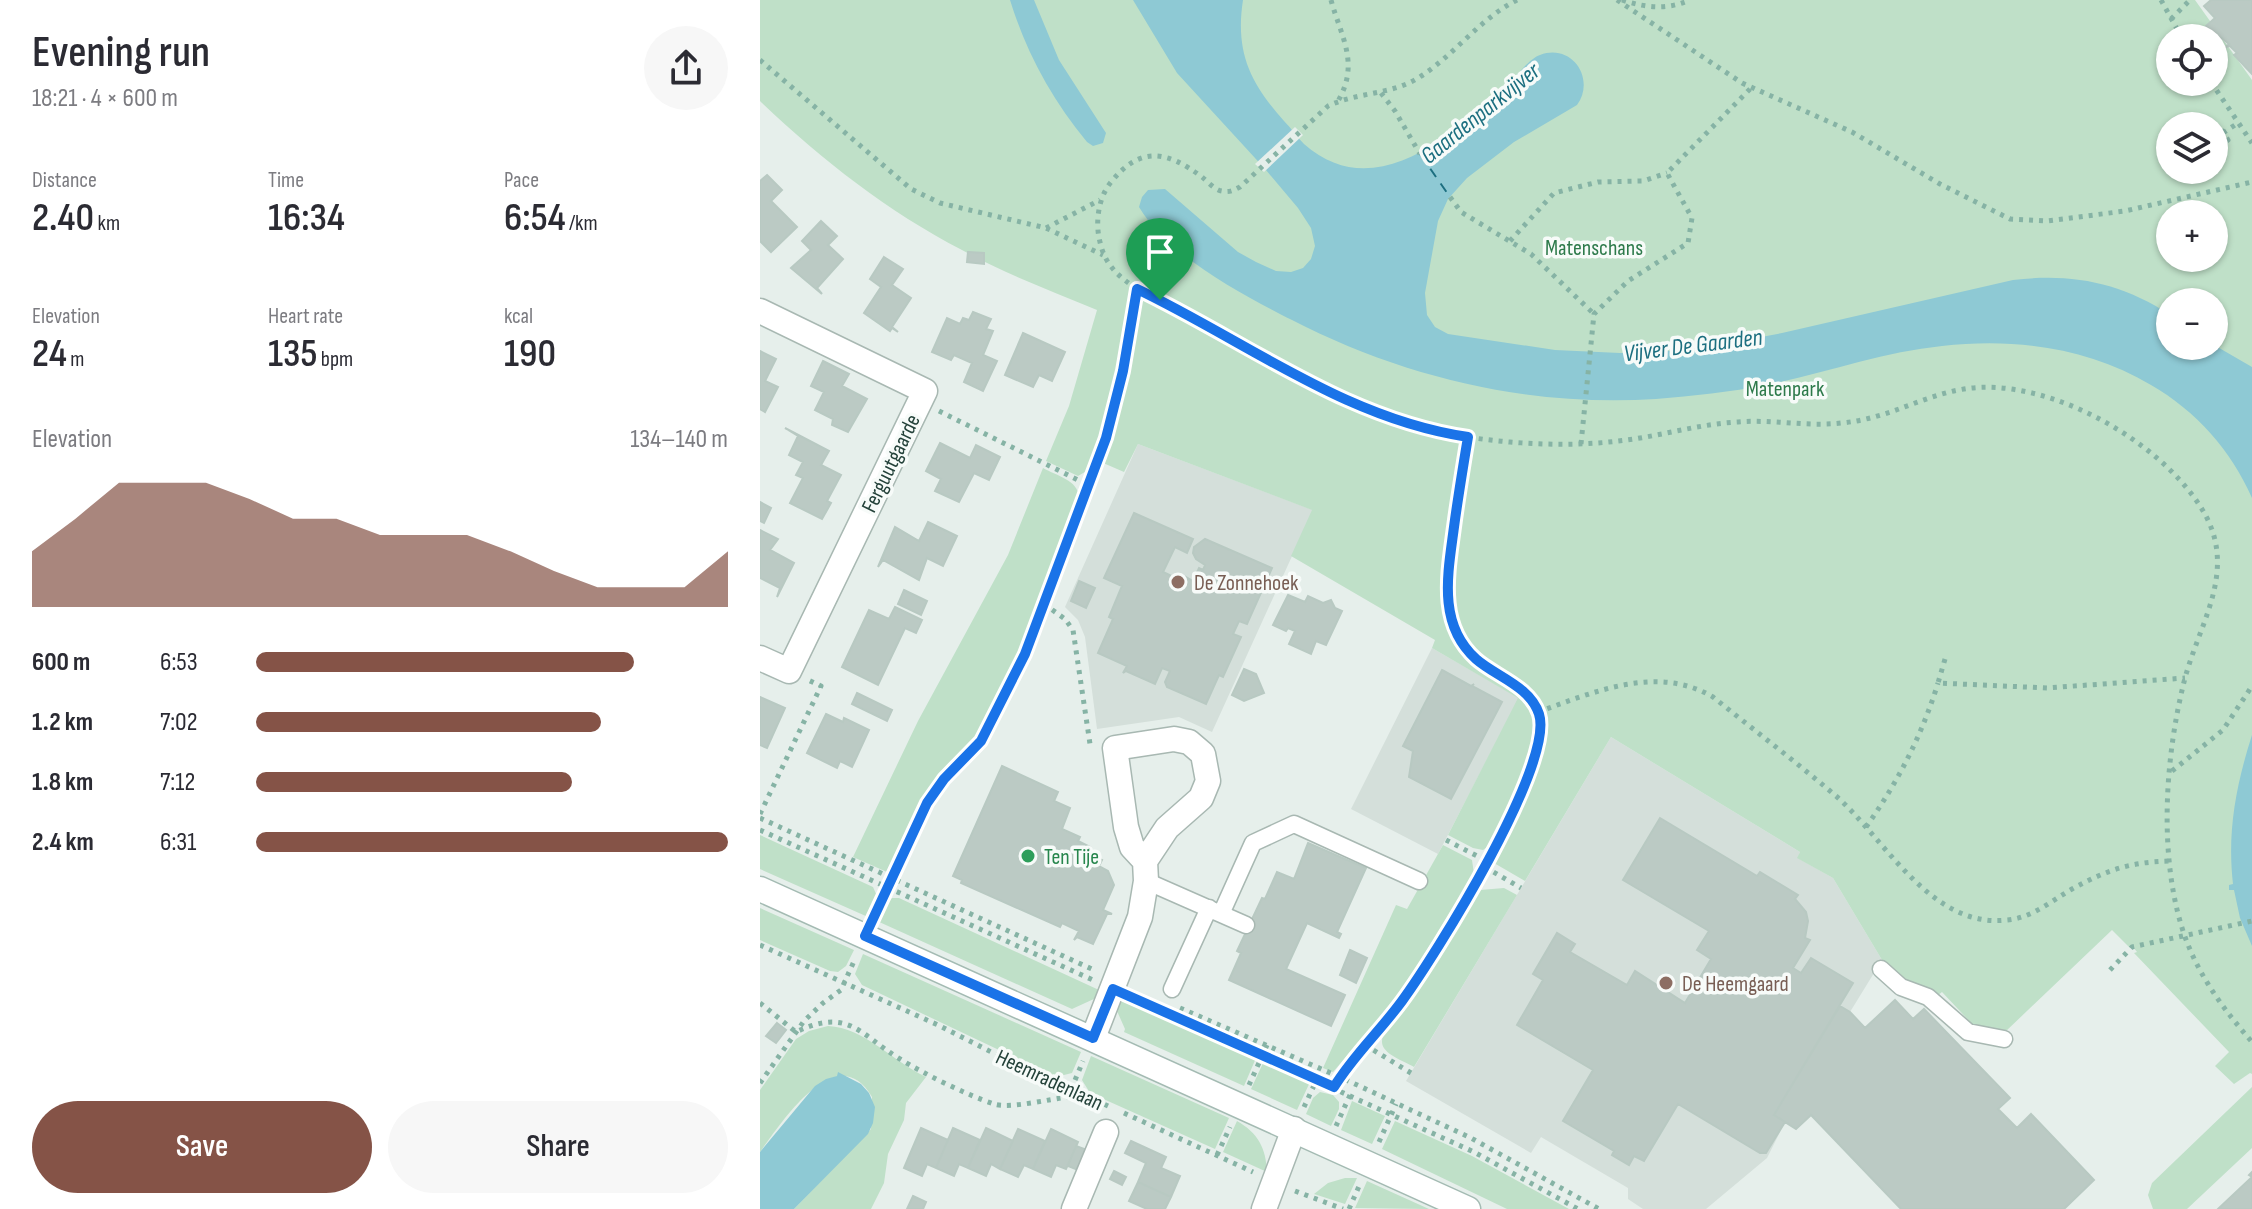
<!DOCTYPE html>
<meta charset="utf-8">
<style>
:root{--surface:#fff;--page:#f7f7f7;--text:#2b2b33;--muted:#7c7c81;--accent:#855347}
body{margin:0;font-family:"Sofia Sans Condensed",sans-serif;background:var(--page);color:var(--text);height:100vh;display:flex;flex-direction:column;font-size:30px;white-space:nowrap}
*{box-sizing:border-box;margin:0}
p{font-size:26px;color:var(--muted)}
.icon{flex:none;width:44px;height:44px;fill:none;stroke:currentColor;stroke-width:2;stroke-linecap:round;stroke-linejoin:round}
.map{position:relative;flex:1;overflow:hidden}
.panel{display:flex;flex-direction:column;background:var(--surface);width:760px}
.panel>*{flex:none}
.buttons{position:absolute;left:1396px;top:24px;display:grid;gap:16px}
.buttons a{display:grid;place-items:center;width:72px;height:72px;border-radius:50%;background:var(--surface);box-shadow:0 2px 6px #0004;font-size:40px}
.pin{position:absolute;display:grid;place-items:center;width:68px;height:68px;color:#fff;margin:-82px -34px;border-radius:50% 50% 50% 0;rotate:-45deg;box-shadow:0 0 8px #0007}
.pin .icon{rotate:45deg}
.round{display:grid;place-items:center;flex:none;width:84px;height:84px;border-radius:42px;background:var(--page)}
.summary{display:flex;align-items:center;justify-content:space-between;height:136px;padding:0 32px}
h1{font-size:44px;font-weight:600;line-height:60px}
.stats{display:grid;grid-template-columns:repeat(3,1fr);gap:12px;height:136px;padding:8px 32px}
.stats div{display:grid;align-content:center}
.stats b{font-size:40px;font-weight:600}
.stats small{font-size:22px;font-weight:400}
.stats p{font-size:22px}
.chart{height:224px;padding:16px 32px}
.chart p{display:flex;justify-content:space-between}
.chart svg{width:100%;height:144px;margin-top:8px;fill:var(--accent);opacity:.7}
.button{display:flex;gap:16px;margin-top:auto;padding:16px 32px}
.button a{flex:1;height:92px;border-radius:48px;background:var(--accent);color:#fff;font-size:32px;font-weight:600;line-height:92px;text-align:center}
.button a+a{background:var(--page);color:var(--text)}
ul{padding:0 32px;list-style:none;font-size:26px}
li{display:grid;grid-template-columns:128px 96px 1fr;align-items:center;height:60px}
li i{height:20px;border-radius:10px;background:var(--accent)}
main{display:flex;flex:1;min-height:0}
.map>svg:first-child{display:block}
.built{fill:#d4dfda}
.green{fill:#bfe0c8;fill-rule:evenodd}
.water{fill:#8ec9d4}
.pier{fill:#e6efeb}
.lines{fill:none;stroke-linecap:round;stroke-linejoin:round}
.ferry{stroke:#1c6f80;stroke-width:2;stroke-dasharray:10 8;stroke-linecap:butt}
.building{fill:#bbcac4;stroke:#b8c9c2;stroke-width:2}
.lane-casing{stroke:#a8b8b2;stroke-width:19}
.street-casing{stroke:#a8b8b2;stroke-width:27}
.secondary-casing{stroke:#a4bbb3;stroke-width:27}
.path{stroke:#86b3a5;stroke-width:5;stroke-dasharray:4 6;stroke-linecap:butt}
.lane{stroke:#fff;stroke-width:16}
.street{stroke:#fff;stroke-width:24}
.secondary{stroke:#fff;stroke-width:24}
.route-casing{stroke:#fff;stroke-width:16}
.route{stroke:#1a73e8;stroke-width:10}
.education-dot{fill:#8d6e63;stroke:#f7fbf9;stroke-width:3}
.leisure-dot{fill:#2e9e5b;stroke:#f7fbf9;stroke-width:3}
.labels{text-anchor:middle;stroke-width:7;stroke-linejoin:round;paint-order:stroke}
.park-label{font-size:22px;fill:#2d7a4b;stroke:#f7fbf9}
.street-label{font-size:22px;fill:#24423a;stroke:#f7fbf9}
.education-label{font-size:22px;fill:#785e54;stroke:#f7fbf9;text-anchor:start}
.leisure-label{font-size:22px;fill:#27864d;stroke:#f7fbf9;text-anchor:start}
.water-label{font-size:24px;font-style:italic;fill:#1c6f80;stroke:#f7fbf9}
</style>
<main>
<section class="panel">
<div class="summary"><div><h1>Evening run</h1><p>18:21 · 4 × 600 m</p></div><a class="round"><svg class="icon" aria-label="share" viewBox="0 0 24 24"><path d="M12 15V3M7 8l5-5 5 5M5 13v7h14v-7"/></svg></a></div>
<div class="stats">
<div><p>Distance</p><b>2.40<small> km</small></b></div>
<div><p>Time</p><b>16:34</b></div>
<div><p>Pace</p><b>6:54<small> /km</small></b></div>
</div>
<div class="stats">
<div><p>Elevation</p><b>24<small> m</small></b></div>
<div><p>Heart rate</p><b>135<small> bpm</small></b></div>
<div><p>kcal</p><b>190</b></div>
</div>
<div class="chart"><p><span>Elevation</span>134–140 m</p>
<svg viewBox="0 0 160 44" preserveAspectRatio="none"><path d="M0 44V27L10 17L20 6L30 6L40 6L50 11L60 17L70 17L80 22L90 22L100 22L110 27L120 33L130 38L140 38L150 38L160 27V44z"/></svg>
</div>
<ul>
<li><b>600 m</b>6:53<i style="width:80%"></i></li>
<li><b>1.2 km</b>7:02<i style="width:73%"></i></li>
<li><b>1.8 km</b>7:12<i style="width:67%"></i></li>
<li><b>2.4 km</b>6:31<i style="width:100%"></i></li>
</ul>
<div class="button"><a>Save</a><a>Share</a></div>
</section>
<div class="map">
<svg width="1492" height="1209" viewBox="0 0 1492 1209">
<rect width="100%" height="100%" fill="#e6efeb"/>
<path class="built" d="M378 444 553 510 452 732 419 717 337 729 325 637 318 620 305 607Z
M672 648 759 698 678 854 591 809Z
M851 737 1040 852 1038 858 1073 878 1122 960 1090 1012 1080 1006 1015 1115 1025 1122 1007 1158 946 1209H883L868 1199V1188L781 1137 771 1153 646 1081Z"/>
<path class="green" d="M0 0H1435L1492 80V1074L1490 1073 1474 1084 1455 1066 1469 1052 1374 953 1377 952 1373 947 1370 948 1352 930 1245 1032 1214 1026 1182 992 1177 996 1144 981 1125 965 1073 878 1037 858 1040 852 851 737 765 881 734 863 753 822 745 818 730 845 723 850 713 848 688 835 758 698 672 648 675 640 531 556 552 510 378 444 364 472 334 459 330 469 318 476 286 461 309 406 337 310C292 291 245 274 202 250 127 211 61 159 0 101ZM1410 38H1454V82H1410ZM1410 126H1454V170H1410ZM1410 214H1454V258H1410ZM1410 302H1454V346H1410Z
M283 468C297 476 318 480 319 497L261 652 224 727 210 748 169 788 127 872 93 857 158 721 248 555Z
M0 835 113 887 117 896 108 917 0 869Z
M683 845 712 860 714 874 638 997 573 1072 563 1068 636 905 647 909Z
M744 888 757 895 654 1067C644 1061 621 1054 622 1041 622 1029 640 1016 646 1006 672 968 697 930 720 890Z
M132 898H139L339 990 336 998 312 1009 117 921 125 904Z
M0 908 94 950 86 966 78 972 70 971 0 940Z
M103 954 321 1052 312 1073 296 1077 102 985 95 974Z
M359 1000 496 1058 484 1086 364 1032 365 1029 357 1011Z
M68 1026C105 1028 132 1061 166 1077L146 1103 144 1120 128 1154 124 1183 111 1209H34L111 1129 112 1097C77 1037 22 1122 0 1152V1090L36 1039 49 1031Z
M331 1056 469 1118 455 1149 330 1093 322 1080Z
M504 1061 550 1082 537 1110 491 1089Z
M1492 1087V1148L1427 1209H1393L1388 1195 1392 1183Z
M560 1092 573 1095 579 1102V1109L571 1126 546 1114 553 1098Z
M592 1101 625 1116 612 1144 581 1130Z
M477 1121C498 1133 506 1148 507 1172L463 1152Z
M635 1121 712 1156 809 1209H747L622 1149Z
M585 1178H597L585 1204 554 1194 568 1183Z
M607 1181 669 1209 595 1208Z"/>
<path class="water" d="M250 0H274L299 60 346 133 343 143 333 146 327 142C292 100 266 52 250 0Z
M373 0H483C475 52 490 83 524 121 531 128 537 137 544 144 614 206 692 135 745 88 755 79 768 59 780 55 812 43 836 79 817 105L754 142 707 178 688 199 678 221 665 293 667 315 675 327 688 334 795 350 860 353 932 350 1022 333 1253 280C1310 273 1361 282 1410 315V346L1454 345 1492 367V498C1471 450 1436 411 1391 385 1328 347 1254 338 1182 346 1123 352 1065 373 1007 385 970 392 933 396 896 399 769 407 645 378 532 320 483 295 408 256 379 207L382 197 388 190 405 189 478 252 496 262 516 271 531 272 543 268 551 259 555 246 551 228 538 208 506 170 417 73Z
M1492 735V946L1480 918 1474 890H1469V885L1473 884C1467 832 1476 785 1492 735Z
M78 1072 101 1084 109 1093 115 1107 113 1123 108 1134 34 1209H0V1152L55 1086 66 1079 77 1076Z"/>
<path class="pier" d="M535 127 543 135 504 172 495 164Z"/>
<g class="lines">
<path class="ferry" d="M660 154 690 197"/>
</g>
<path class="building" d="M1451 0H1492V74L1474 55 1477 53 1470 46 1466 47 1469 44 1462 38 1460 40 1446 26 1455 18 1444 6Z
M7 175 22 190 11 201 37 227 11 252 0 241V181Z
M61 221 77 236 68 245 83 259 57 288 62 294 31 268 51 250 42 241Z
M208 252 224 253V264L207 262Z
M124 257 143 269 132 285 151 298 132 327 138 332 132 328 130 331 104 313 121 287 110 279Z
M213 312 231 319 226 329 233 331 223 355 237 361 223 391 204 382 212 363 194 355 191 360 172 352 187 318 200 324 203 318 209 320Z
M263 333 305 352 292 381 279 375 273 387 245 375Z
M0 351 16 359 5 381 18 387 5 412 0 409Z
M63 361 89 374 82 386 107 399 88 432 72 425 73 419 55 410 64 392 51 386Z
M25 428 69 451 61 465 81 475 67 501 71 503 62 519 30 503 43 478 36 475 43 462 29 455 38 436Z
M180 443 210 458 216 445 240 457 229 480 214 473 199 502 175 491 181 479 166 471Z
M0 502 11 508 4 523 0 521Z
M374 513 433 539 427 553 415 547 403 572 422 581 424 576 433 581 439 568 443 570 445 565 436 559 433 553 434 547 445 539 512 568 487 624 479 621 473 634 481 637 463 677 459 675 446 704 407 687 405 682 410 671 402 668 395 684 366 671 363 673 367 666 338 653 353 619 349 617 362 586 344 578Z
M168 522 197 536 183 566 167 558 159 580 123 560 118 567 135 527 159 541Z
M0 530 18 539 10 550 34 563 17 597 20 588 0 578Z
M319 581 335 588 326 608 311 601Z
M144 590 167 601 161 615 138 604Z
M528 595 545 602 548 596 563 603 571 600 575 608 582 611 566 645 556 641 551 654 529 644 535 631 528 628 526 631 513 625Z
M135 607 162 620 156 633 145 628 118 685 82 667 109 610 129 619Z
M484 669 496 674 504 693 484 701 472 695Z
M682 670 711 686 714 684 712 686 742 702 691 799 649 777 653 751 643 746Z
M97 693 132 710 127 721 92 704Z
M0 697 25 708 7 748 0 745Z
M66 714 83 722 84 718 109 730 92 767 80 761 77 768 47 753Z
M242 766 298 792 294 801 310 808 302 829 320 837 318 841 330 847 327 853 342 860 339 866 348 871 354 885 343 910 352 914H347L333 944 317 937 314 940 319 931 302 923 300 927 201 883 202 880 193 876Z
M900 818 997 876 1000 872 1038 895 1035 899 1046 912 1048 921 1045 938 1050 940 1033 968 1041 973 1051 958 1093 983 1014 1115 1025 1122 1006 1153H1000L918 1104 884 1161 874 1156 869 1165 852 1155 854 1151 803 1121 833 1070 757 1025 783 980 773 974 797 933 815 944 810 952 867 985 875 971 925 1003 951 959 937 950 949 931 863 880Z
M548 843 606 868 577 932 581 934 579 938 547 923 526 969 585 995 571 1026 469 980 481 953 477 951 502 898 505 899 517 872 534 879Z
M590 950 607 958 596 983 580 975Z
M1135 1000 1153 1019 1164 1009 1250 1098 1238 1109 1257 1128 1271 1114 1334 1180 1304 1209H1141L1051 1115 1036 1129 1014 1115 1080 1006 1090 1012 1105 1028Z
M17 1023 26 1030 16 1043 6 1036Z
M161 1128 188 1140 176 1168 167 1164 162 1176 144 1168Z
M193 1128 220 1140 208 1168 199 1164 194 1176 176 1168Z
M226 1128 253 1141 240 1169 231 1164 226 1176 208 1168Z
M258 1129 285 1141 273 1169 264 1165 258 1177 240 1169Z
M291 1129 318 1142 306 1169 296 1165 291 1177 273 1169Z
M371 1141 406 1157 401 1168 420 1176 411 1197 378 1182 386 1163 365 1153Z
M316 1146 327 1150 318 1170 308 1166Z
M354 1171 366 1177 362 1185 350 1179Z
M1492 1172V1209H1458L1492 1177 1489 1175Z
M378 1182 411 1197 405 1209H387L369 1201Z
M153 1196 166 1202 163 1209H147Z"/>
<g class="lines">
<g class="lane-casing">
<path id="lane" d="M386 881 486 925
M461 914 493 843 534 824 659 881
M1121 969 1141 987 1168 997 1208 1032 1244 1039
M412 989 449 908"/>
</g>
<g class="street-casing">
<path id="street" d="M0 311 165 391 29 671 0 658
M333 1038 380 917 386 881 385 861 407 828 441 798 448 781 443 754 429 742 414 739 355 748 366 827 372 847 385 861
M314 1209 346 1132
M504 1209 534 1129"/>
</g>
<g class="secondary-casing">
<path id="secondary" d="M0 889 708 1209"/>
</g>
<path class="path" d="M571 0C581 37 600 63 578 101
M757 0C719 19 694 56 658 78 631 95 597 92 568 106L480 187C474 190 469 193 462 191 455 190 448 182 442 177 407 151 381 145 351 182 338 198 335 223 340 242 345 265 358 276 377 289 476 337 577 416 688 434 747 444 807 448 867 440 904 435 940 424 978 422 1012 419 1046 427 1081 423 1128 419 1161 396 1204 389 1286 376 1397 439 1440 506 1480 567 1441 619 1425 678 1405 756 1398 857 1424 934 1438 975 1464 1010 1492 1042
M857 0 982 83 1092 132 1180 184 1250 219 1287 221 1365 211 1492 182
M862 0C886 8 907 10 930 0
M1401 0 1422 38
M1411 19 1430 0
M0 60 151 189 180 203 286 228 343 255
M1451 82 1492 143
M621 93 635 111 660 154
M1454 129 1459 126 1468 140 1454 150
M1463 133 1478 123
M690 197 701 212 771 254 834 314
M286 228 340 200
M750 241 794 193 838 182 883 181 907 173
M179 411 328 485
M821 444 834 314 868 281 928 243 932 218 907 173 991 88
M284 604 305 619 313 630 330 744
M1185 659 1178 683 1287 688 1425 678
M778 712C834 692 897 664 953 697 994 730 1036 762 1076 796 1125 839 1171 929 1247 920 1272 918 1291 901 1312 889 1347 870 1370 862 1410 861
M1412 771 1463 730 1492 686
M0 814 61 686 48 680
M0 818 334 970
M1106 827C1138 782 1162 735 1178 683
M0 830 333 980
M686 840 727 861
M725 867 761 888
M113 917 167 803 184 779 221 741 265 654 346 438 363 371 377 289
M0 945 178 1025 249 1061 348 1106
M1350 970 1372 947 1492 921
M371 997 714 1152 818 1209
M0 1003 36 1032C89 1007 99 1034 140 1059 164 1074 207 1095 234 1104 250 1109 290 1099 308 1097L323 1061
M420 1008 580 1077 711 1138 839 1209
M605 1045 651 1073
M0 1083 44 1021 63 1003 81 990 95 959
M489 1085 507 1045
M574 1087C593 1056 620 1031 642 1001 675 956 795 765 779 714 770 687 735 676 716 659 697 643 687 618 686 594 686 576 690 557 692 539 697 505 702 471 708 437
M544 1107 557 1079
M364 1113 493 1172
M576 1126 590 1095
M619 1142 636 1104
M457 1155 470 1127
M535 1191 583 1209
M589 1209 600 1184"/>
<use href="#lane" class="lane"/>
<use href="#street" class="street"/>
<use href="#secondary" class="secondary"/>
</g>
<g class="lines">
<g class="route-casing">
<path id="route" d="M377 289C486 341 585 419 708 437 703 467 698 497 694 527 688 573 677 624 716 659 735 676 770 686 779 714 795 764 675 956 642 1001 620 1031 593 1056 574 1087L353 989 333 1038 105 936 167 803 184 779 221 741 265 654 346 438 363 371Z"/>
</g>
<use href="#route" class="route"/>
</g>
<g class="education-dot">
<circle cx="418" cy="582" r="8"/>
<circle cx="906" cy="983" r="8"/>
</g>
<circle class="leisure-dot" cx="268" cy="856" r="8"/>
<g class="labels">
<g class="park-label">
<text x="834" y="255">Matenschans</text>
<text x="1025" y="396">Matenpark</text>
</g>
<g class="street-label">
<text transform="translate(130 463) rotate(-64)" y="8">Ferguutgaarde</text>
<text transform="translate(290 1079) rotate(25)" y="8">Heemradenlaan</text>
</g>
<g class="education-label">
<text x="434" y="590">De Zonnehoek</text>
<text x="922" y="991">De Heemgaard</text>
</g>
<g class="leisure-label">
<text x="284" y="864">Ten Tije</text>
</g>
<g class="water-label">
<text transform="translate(720 113) rotate(-39)" y="8">Gaardenparkvijver</text>
<text transform="translate(933 345) rotate(-7)" y="8">Vijver De Gaarden</text>
</g>
</g>
</svg>
<div class="buttons">
<a><svg class="icon" aria-label="locate" viewBox="0 0 24 24"><circle cx="12" cy="12" r="6"/><path d="M12 2v4M12 18v4M2 12h4M18 12h4"/></svg></a>
<a><svg class="icon" aria-label="layers" viewBox="0 0 24 24"><path d="M12 4l9 5-9 5-9-5zM3 14l9 5 9-5"/></svg></a>
<a>+</a>
<a>−</a>
</div>
<div class="pin" style="left:400px;top:300px;background:#1e9e55"><svg class="icon" aria-label="arrive" viewBox="0 0 24 24"><path d="M6 21V4h12l-3 4 3 4H6"/></svg></div>
</div>
</main>
